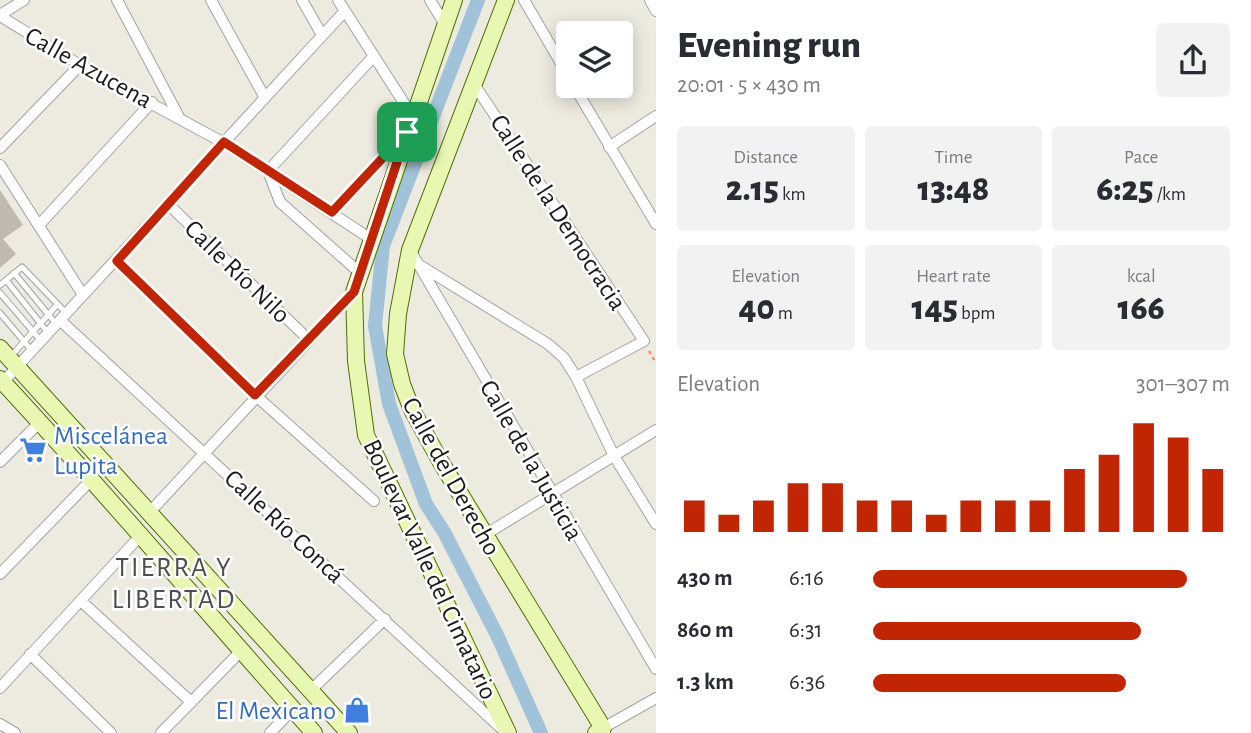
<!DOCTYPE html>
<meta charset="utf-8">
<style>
:root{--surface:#fff;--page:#f2f2f3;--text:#2b2b33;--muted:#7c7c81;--accent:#c22504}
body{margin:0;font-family:"Alegreya Sans",sans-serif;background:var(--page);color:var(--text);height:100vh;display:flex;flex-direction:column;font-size:26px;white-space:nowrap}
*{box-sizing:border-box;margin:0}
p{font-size:23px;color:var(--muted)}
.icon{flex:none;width:38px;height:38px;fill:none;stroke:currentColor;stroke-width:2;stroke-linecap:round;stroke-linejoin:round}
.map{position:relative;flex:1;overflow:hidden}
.panel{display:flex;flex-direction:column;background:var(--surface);width:595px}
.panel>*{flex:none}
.controls{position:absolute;left:556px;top:21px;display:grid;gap:14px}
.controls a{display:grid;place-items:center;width:77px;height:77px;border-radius:7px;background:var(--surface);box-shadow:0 4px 18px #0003;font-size:35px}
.pin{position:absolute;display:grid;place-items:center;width:60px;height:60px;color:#fff;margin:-30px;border-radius:14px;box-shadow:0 4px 10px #0006}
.round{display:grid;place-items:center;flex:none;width:74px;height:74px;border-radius:7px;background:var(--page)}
.overview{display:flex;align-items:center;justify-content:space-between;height:119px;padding:0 21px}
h1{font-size:38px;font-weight:800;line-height:52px}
.metrics{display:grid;grid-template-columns:repeat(3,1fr);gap:10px;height:119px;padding:7px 21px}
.metrics div{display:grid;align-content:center;border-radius:7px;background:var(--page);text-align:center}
.metrics b{font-size:35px;font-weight:800}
.metrics small{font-size:19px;font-weight:400}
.metrics p{font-size:19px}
.chart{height:196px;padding:14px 21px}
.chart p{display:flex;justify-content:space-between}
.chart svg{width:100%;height:126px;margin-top:7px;stroke:var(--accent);stroke-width:6}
ul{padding:0 21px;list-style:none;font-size:23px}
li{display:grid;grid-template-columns:112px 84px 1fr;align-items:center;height:52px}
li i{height:18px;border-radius:9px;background:var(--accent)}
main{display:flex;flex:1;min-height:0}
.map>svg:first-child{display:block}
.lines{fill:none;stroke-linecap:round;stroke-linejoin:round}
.canal{stroke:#a1c3da;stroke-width:14}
.building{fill:#c1bab0}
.service-casing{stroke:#a2a2a2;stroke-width:7}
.minor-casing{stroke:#a2a2a2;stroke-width:12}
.secondary-casing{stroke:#506e06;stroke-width:18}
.path{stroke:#f78f67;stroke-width:2.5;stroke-dasharray:3.5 3.5;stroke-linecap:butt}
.service{stroke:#fff;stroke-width:5}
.minor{stroke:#fff;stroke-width:10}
.secondary{stroke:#e8f8b3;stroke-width:16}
.route-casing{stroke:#fff;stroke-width:14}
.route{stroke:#c22504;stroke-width:9}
.labels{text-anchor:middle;stroke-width:5;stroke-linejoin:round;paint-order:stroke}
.street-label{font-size:26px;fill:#1b1b1b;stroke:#fff}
.shop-label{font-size:26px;fill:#366cbe;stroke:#fff;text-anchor:start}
.neighbourhood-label{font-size:28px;letter-spacing:2px;fill:#4e4e4e;stroke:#fff}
</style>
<main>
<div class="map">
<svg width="656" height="733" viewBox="0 0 656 733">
<rect width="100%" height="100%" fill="#edebe0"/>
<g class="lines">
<path class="canal" d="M478 0 383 246 375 326 389 404 426 504 444 532 497 635 541 733"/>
</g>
<path class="building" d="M0 190 23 225 3 239 16 254 0 268Z"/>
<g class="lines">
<g class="service-casing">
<path id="service" d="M14 273 57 325
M6 280 49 334
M0 285 22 267 67 314
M0 293 42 342
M0 313 33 352
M12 355 57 305"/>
</g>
<g class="minor-casing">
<path id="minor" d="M117 0 179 117
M211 0 265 98
M302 0 322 35
M338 0 413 117
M430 0 445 25
M524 0 569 77
M650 0 656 11
M0 15 24 0
M0 16 80 65 224 143 371 239
M474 84 644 341 576 377
M574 86 656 224
M609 147 656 116
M0 148 80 65
M0 165 83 295
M168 204 308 339
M332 212 407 132
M40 224 152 102
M410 250 656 669
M117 261 255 395 374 501
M421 266 548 344 564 358 576 377 614 456 656 524
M360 273 280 202 268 171 374 56
M61 321 503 730
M3 382 345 11
M0 462 40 422
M149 513 354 292
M483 536 656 430
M0 574 92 479
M81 601 191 702
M30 654 111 733
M0 688 141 535
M310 691 385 619
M0 724 15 733
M161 733 240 652
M270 733 293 709
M605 733 603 728 656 698"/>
</g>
<g class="secondary-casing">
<path id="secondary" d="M454 0 354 292 356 361 366 435 508 733
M506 0 410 250 398 314 395 354 402 384 412 410 442 464 603 728 596 733
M0 348 349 733
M0 379C108 495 209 615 314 733"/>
</g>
<path class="path" d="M649 351 656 363"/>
<use href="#service" class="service"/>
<use href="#minor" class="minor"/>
<use href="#secondary" class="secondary"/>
</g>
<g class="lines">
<g class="route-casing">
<path id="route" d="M407 132 354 292 255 395 117 261 224 142 332 212Z"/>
</g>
<use href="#route" class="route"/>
</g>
<defs>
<g id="supermarket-bare" transform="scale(2.1)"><path d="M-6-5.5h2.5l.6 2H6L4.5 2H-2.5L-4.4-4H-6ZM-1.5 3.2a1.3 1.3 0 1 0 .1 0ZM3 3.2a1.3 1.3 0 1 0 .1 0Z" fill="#3f7fe0" stroke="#fff" stroke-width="2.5" paint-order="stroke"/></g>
<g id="shop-bare" transform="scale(2.1)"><path d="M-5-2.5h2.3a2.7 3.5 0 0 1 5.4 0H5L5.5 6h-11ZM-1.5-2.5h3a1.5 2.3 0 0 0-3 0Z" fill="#3f7fe0" stroke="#fff" stroke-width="2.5" paint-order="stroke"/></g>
</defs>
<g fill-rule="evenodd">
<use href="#supermarket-bare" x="33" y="450"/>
<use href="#shop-bare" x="357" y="710"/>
</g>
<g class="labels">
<g class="street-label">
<text transform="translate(89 67) rotate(29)" y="9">Calle Azucena</text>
<text transform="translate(559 212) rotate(57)" y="9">Calle de la Democracia</text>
<text transform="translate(238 271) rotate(44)" y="9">Calle Río Nilo</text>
<text transform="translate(532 460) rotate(60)" y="9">Calle de la Justicia</text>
<text transform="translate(452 476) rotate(61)" y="9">Calle del Derecho</text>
<text transform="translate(285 526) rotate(43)" y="9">Calle Río Concá</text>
<text transform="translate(431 569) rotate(65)" y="9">Boulevar Valle del Cimatario</text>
</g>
<g class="shop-label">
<text x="54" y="444">Miscelánea<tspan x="54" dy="30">Lupita</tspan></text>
<text x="336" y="719" text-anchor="end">El Mexicano</text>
</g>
<g class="neighbourhood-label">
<text x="174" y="576">TIERRA Y<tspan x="174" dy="32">LIBERTAD</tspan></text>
</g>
</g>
</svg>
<div class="controls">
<a><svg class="icon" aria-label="layers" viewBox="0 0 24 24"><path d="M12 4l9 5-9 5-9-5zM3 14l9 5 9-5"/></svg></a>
</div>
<div class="pin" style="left:407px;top:132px;background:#1e9e55"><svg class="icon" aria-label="arrive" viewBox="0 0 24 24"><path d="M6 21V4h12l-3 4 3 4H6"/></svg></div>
</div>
<section class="panel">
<div class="overview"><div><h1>Evening run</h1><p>20:01 · 5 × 430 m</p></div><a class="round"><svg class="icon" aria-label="share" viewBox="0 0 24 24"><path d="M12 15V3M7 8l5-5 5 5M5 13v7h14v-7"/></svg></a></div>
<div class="metrics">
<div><p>Distance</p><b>2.15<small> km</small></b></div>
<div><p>Time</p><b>13:48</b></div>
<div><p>Pace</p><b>6:25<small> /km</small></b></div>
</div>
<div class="metrics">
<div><p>Elevation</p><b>40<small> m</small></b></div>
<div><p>Heart rate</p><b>145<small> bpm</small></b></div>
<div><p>kcal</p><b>166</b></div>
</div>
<div class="chart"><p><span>Elevation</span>301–307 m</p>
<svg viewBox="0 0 160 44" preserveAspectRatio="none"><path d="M5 44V33M15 44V38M25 44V33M35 44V27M45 44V27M55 44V33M65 44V33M75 44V38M85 44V33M95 44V33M105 44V33M115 44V22M125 44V17M135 44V6M145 44V11M155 44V22"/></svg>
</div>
<ul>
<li><b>430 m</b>6:16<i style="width:88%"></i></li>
<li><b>860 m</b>6:31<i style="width:75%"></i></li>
<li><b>1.3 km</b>6:36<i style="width:71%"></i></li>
</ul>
</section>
</main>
